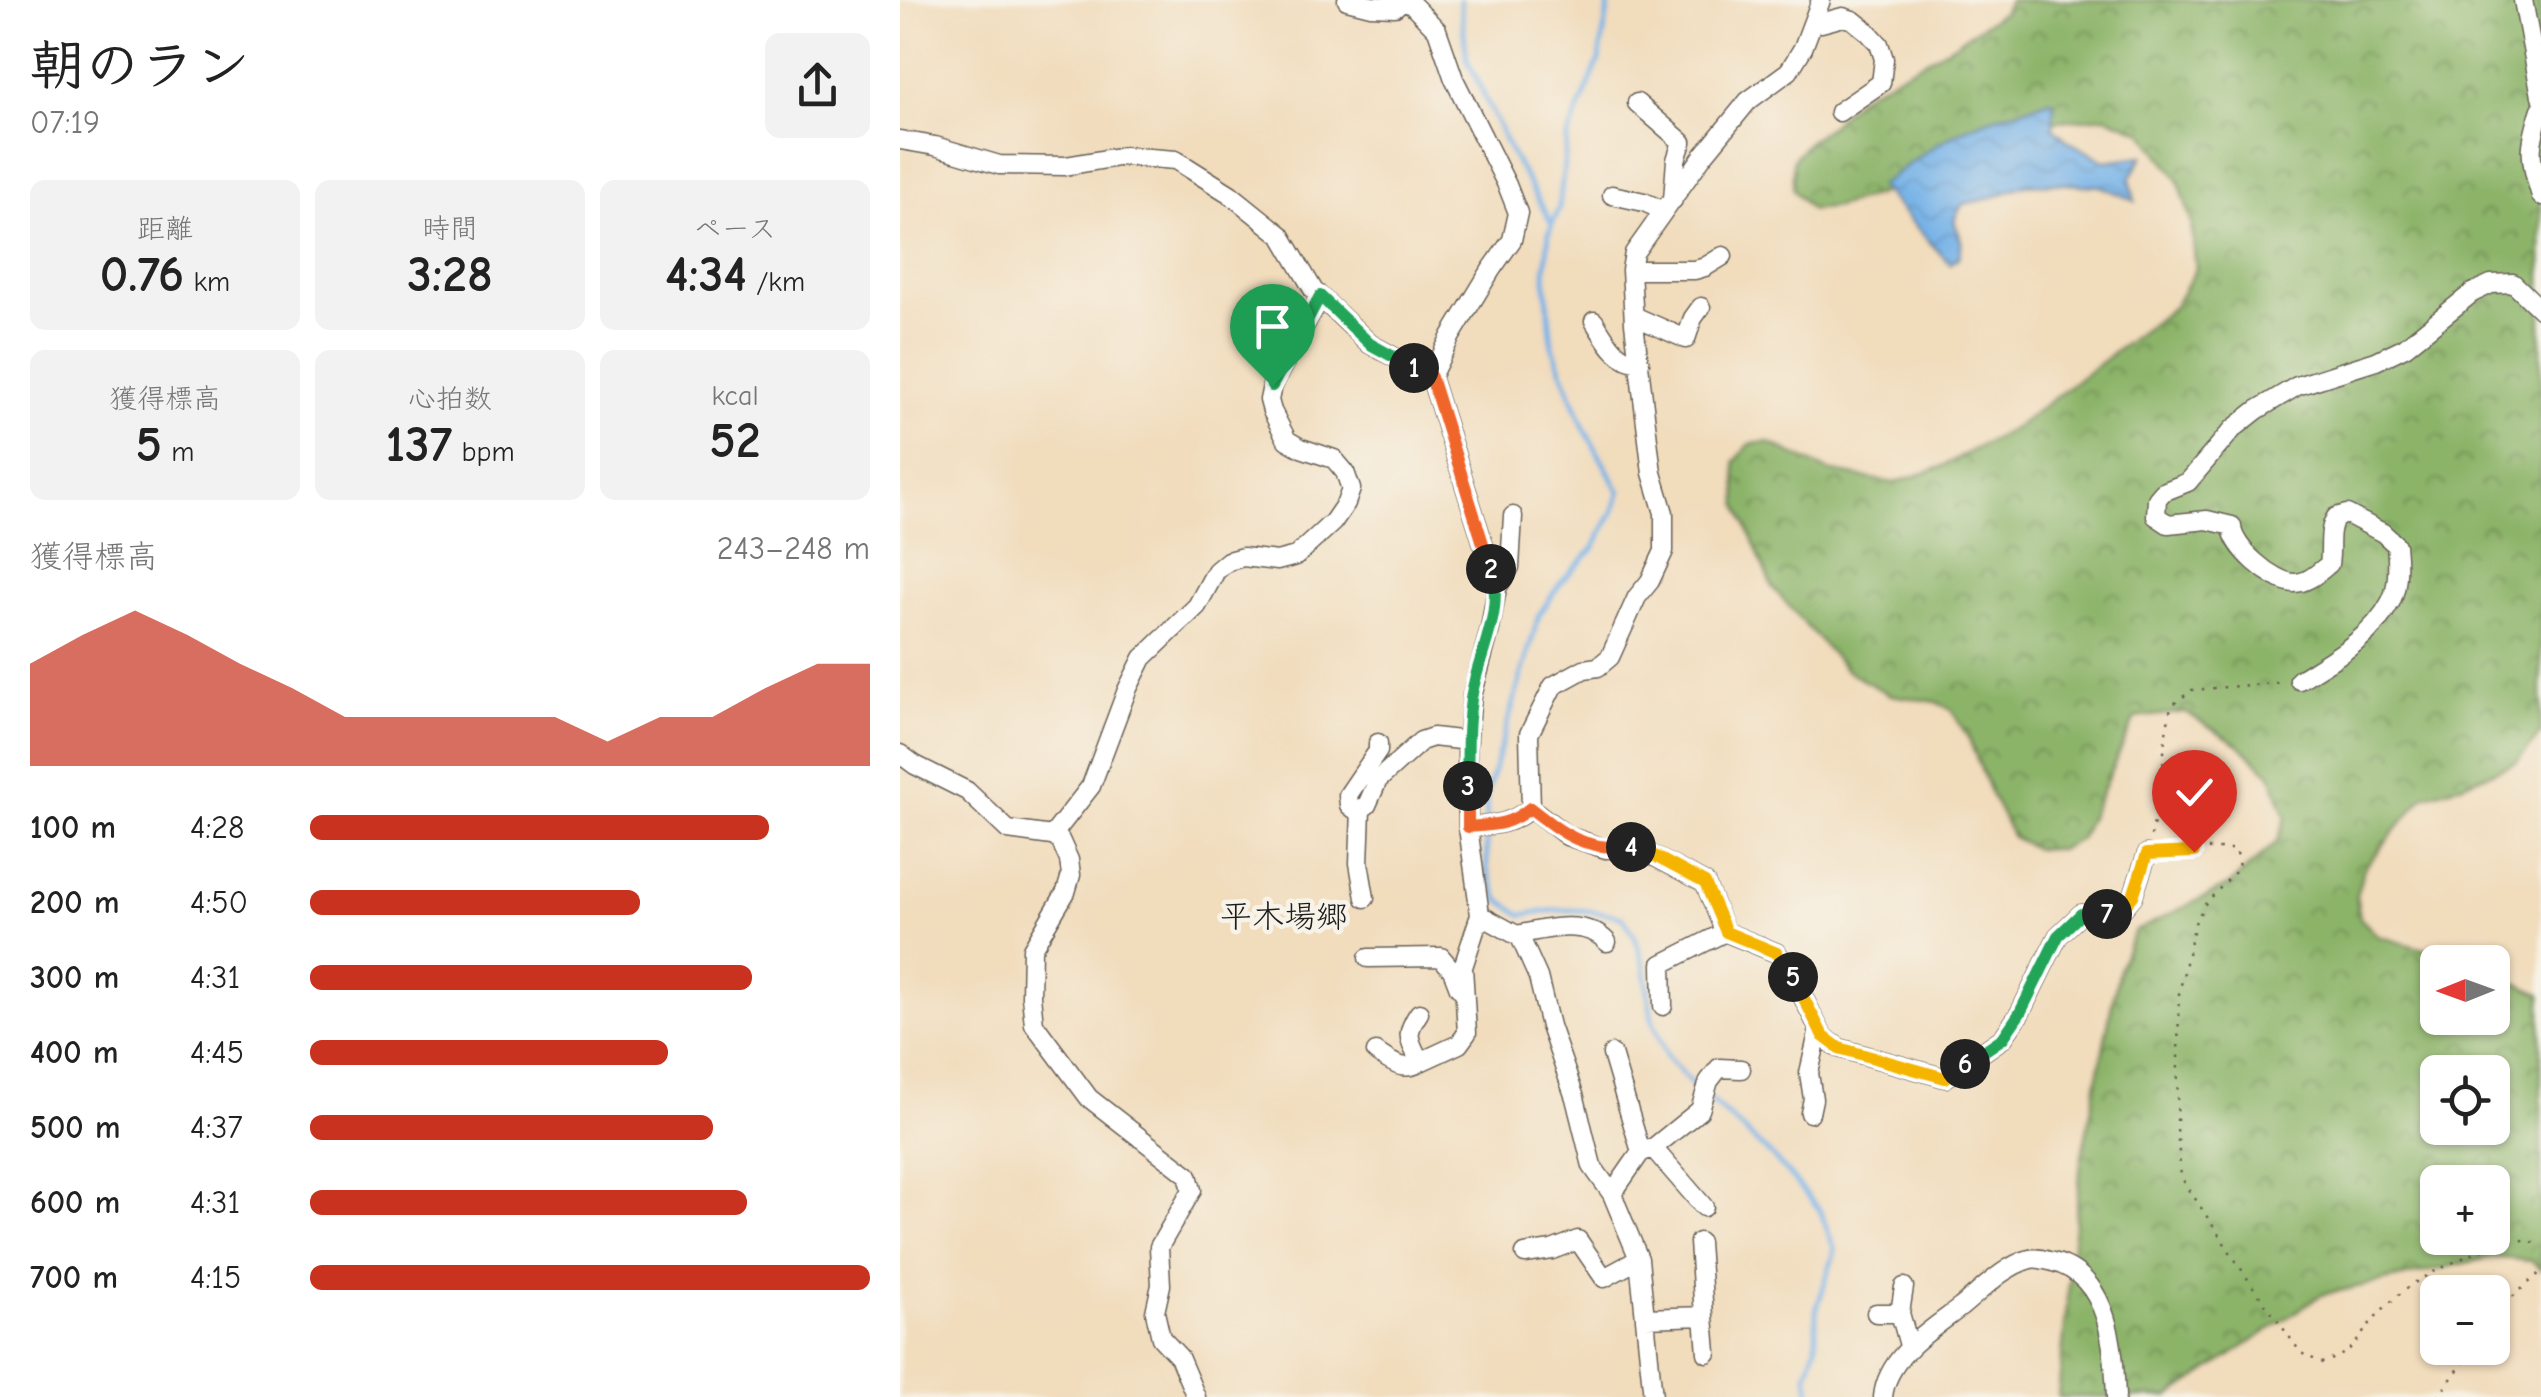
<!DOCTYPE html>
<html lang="ja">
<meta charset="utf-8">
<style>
:root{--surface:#fff;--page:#f2f2f2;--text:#222;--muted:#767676;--accent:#c8321e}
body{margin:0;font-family:"Comic Neue","Klee One",sans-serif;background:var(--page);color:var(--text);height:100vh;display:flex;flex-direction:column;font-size:38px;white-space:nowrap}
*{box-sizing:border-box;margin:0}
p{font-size:32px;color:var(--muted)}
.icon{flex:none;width:55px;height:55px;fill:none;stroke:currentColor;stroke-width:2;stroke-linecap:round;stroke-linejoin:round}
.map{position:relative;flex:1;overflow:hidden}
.drawer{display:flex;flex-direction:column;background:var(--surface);width:900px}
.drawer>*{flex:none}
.needle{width:65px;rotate:269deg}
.buttons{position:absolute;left:1520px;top:945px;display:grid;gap:20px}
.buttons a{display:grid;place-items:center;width:90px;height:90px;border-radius:15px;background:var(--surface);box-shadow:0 2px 8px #0004;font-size:50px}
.pin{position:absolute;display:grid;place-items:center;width:85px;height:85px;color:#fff;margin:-102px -42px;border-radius:50% 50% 50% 0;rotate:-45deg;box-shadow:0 0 10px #0007}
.pin .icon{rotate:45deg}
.km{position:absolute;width:50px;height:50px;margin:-25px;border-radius:50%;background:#222;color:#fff;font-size:28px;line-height:50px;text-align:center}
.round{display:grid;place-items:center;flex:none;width:105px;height:105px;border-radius:15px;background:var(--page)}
.headline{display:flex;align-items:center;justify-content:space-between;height:170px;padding:0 30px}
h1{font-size:55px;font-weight:800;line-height:75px}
.figures{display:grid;grid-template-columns:repeat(3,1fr);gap:15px;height:170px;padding:10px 30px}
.figures div{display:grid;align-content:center;border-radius:15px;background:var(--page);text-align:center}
.figures b{font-size:50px;font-weight:800}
.figures small{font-size:28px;font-weight:400}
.figures p{font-size:28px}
.chart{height:280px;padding:20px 30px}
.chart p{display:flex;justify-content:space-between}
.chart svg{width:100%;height:180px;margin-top:10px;fill:var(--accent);opacity:.7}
ul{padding:0 30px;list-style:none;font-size:32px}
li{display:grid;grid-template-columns:160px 120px 1fr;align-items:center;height:75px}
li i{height:25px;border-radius:12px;background:var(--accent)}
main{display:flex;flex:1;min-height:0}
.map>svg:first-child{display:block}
.forest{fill:url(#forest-crowns);stroke:#546842;stroke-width:2.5;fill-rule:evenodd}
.water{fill:url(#water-waves);stroke:#496782;stroke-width:2.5}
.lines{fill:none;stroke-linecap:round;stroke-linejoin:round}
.stream{stroke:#76b2e8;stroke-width:5}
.minor-casing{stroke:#675f54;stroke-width:21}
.path{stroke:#675f54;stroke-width:2.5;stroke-dasharray:2.5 8;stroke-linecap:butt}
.minor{stroke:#fff;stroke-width:18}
.split-1-casing{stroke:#fff;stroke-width:20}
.split-2-casing{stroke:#fff;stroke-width:20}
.split-3-casing{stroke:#fff;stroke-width:20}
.split-4-casing{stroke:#fff;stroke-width:20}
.split-5-casing{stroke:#fff;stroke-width:20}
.split-6-casing{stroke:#fff;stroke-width:20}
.split-7-casing{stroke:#fff;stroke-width:20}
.split-8-casing{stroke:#fff;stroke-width:20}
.split-1{stroke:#22a559;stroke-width:12}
.split-2{stroke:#f0652b;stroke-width:12}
.split-3{stroke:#22a559;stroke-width:12}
.split-4{stroke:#f0652b;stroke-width:12}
.split-5{stroke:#f5b400;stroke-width:12}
.split-6{stroke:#f5b400;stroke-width:12}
.split-7{stroke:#22a559;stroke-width:12}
.split-8{stroke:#f5b400;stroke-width:12}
.labels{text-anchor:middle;stroke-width:9;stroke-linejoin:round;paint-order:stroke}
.quarter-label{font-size:32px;fill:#1c1c1c;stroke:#f7f3e8}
</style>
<main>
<section class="drawer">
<div class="headline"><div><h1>朝のラン</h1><p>07:19</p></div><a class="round"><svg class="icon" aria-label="share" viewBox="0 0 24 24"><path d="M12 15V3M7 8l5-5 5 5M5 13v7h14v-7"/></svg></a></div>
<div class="figures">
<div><p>距離</p><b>0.76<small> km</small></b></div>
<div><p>時間</p><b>3:28</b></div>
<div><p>ペース</p><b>4:34<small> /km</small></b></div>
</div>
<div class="figures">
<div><p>獲得標高</p><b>5<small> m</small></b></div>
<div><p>心拍数</p><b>137<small> bpm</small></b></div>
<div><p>kcal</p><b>52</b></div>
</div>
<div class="chart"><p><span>獲得標高</span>243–248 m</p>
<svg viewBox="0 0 160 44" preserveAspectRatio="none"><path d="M0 44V19L10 12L20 6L30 12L40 19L50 25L60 32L70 32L80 32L90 32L100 32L110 38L120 32L130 32L140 25L150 19L160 19V44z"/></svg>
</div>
<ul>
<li><b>100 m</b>4:28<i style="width:82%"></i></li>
<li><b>200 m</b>4:50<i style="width:59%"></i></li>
<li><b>300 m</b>4:31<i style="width:79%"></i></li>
<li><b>400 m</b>4:45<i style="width:64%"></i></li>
<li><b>500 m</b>4:37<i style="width:72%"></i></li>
<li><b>600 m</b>4:31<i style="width:78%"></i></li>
<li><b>700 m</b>4:15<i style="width:100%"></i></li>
</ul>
</section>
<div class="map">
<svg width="1641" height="1397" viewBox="0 0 1641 1397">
<defs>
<pattern id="forest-crowns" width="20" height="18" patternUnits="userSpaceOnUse" patternTransform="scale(2.5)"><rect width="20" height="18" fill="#8cb469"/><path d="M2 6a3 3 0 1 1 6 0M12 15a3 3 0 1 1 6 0" fill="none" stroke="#729256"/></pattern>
<pattern id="water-waves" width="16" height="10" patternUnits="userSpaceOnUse" patternTransform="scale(2.5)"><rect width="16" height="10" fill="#76b2e8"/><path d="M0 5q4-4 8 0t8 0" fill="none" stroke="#6698c6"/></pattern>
</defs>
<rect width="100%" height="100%" fill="#f7f3e8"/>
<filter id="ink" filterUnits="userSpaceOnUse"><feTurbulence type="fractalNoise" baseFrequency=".01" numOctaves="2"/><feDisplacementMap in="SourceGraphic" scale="20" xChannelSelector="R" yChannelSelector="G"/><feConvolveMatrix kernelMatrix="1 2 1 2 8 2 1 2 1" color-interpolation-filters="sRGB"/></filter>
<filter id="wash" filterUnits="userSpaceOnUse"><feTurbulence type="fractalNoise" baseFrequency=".0048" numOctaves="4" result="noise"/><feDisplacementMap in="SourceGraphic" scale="40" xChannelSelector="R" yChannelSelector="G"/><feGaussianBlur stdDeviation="2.25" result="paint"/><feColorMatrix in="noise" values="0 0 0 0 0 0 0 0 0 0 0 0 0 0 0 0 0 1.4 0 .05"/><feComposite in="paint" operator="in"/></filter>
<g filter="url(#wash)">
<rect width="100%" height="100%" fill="#f1dcbc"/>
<path class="forest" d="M1110 0H1641V733L1617 762 1563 784 1524 796 1464 868 1456 896 1460 918 1478 936 1568 962H1538V1018H1592L1593 973 1641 994V1270L1632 1261 1592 1257 1421 1295 1269 1397H1158L1181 1161 1219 969 1234 932 1329 885 1377 842 1386 817 1371 774 1338 744 1285 712 1235 718 1180 839 1160 849H1135L1113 837 1090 792 1069 739 1051 709 1036 702 991 695 948 672 872 587 838 505 835 462 850 444 868 442 928 471 994 483 1039 468 1116 427 1274 307 1296 269 1291 221 1278 179 1242 131 1207 117 1144 122 1024 168 979 194 936 207 911 210 893 190V160L908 142 930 126 960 96 1045 50 1103 12ZM1538 1072H1592V1128H1538ZM1538 1182H1592V1238H1538Z"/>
<path class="water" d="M1150 100 1154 101 1153 128 1168 141 1205 161 1243 156 1230 179 1235 201 1201 186 1150 183 1124 185 1091 198 1063 204C1047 226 1058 222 1061 241 1062 246 1060 252 1059 257L1050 264 979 186C1012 162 1043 136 1081 122 1104 113 1127 109 1150 100Z"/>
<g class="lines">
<path class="stream" d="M560 0 567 59 611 153 652 224
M711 0 709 4 699 60 667 139 659 208 649 232 645 274 652 345 684 428 720 492 713 512 693 549 662 581 639 615 586 797 587 869 599 899 622 915C658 908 687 908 723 917L735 937 744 965 752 1019 767 1057 800 1093
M809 1099 875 1159 920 1210 935 1251 916 1311V1347L907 1374 911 1397"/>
</g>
</g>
<g filter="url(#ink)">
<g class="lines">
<g class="minor-casing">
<path id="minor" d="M447 0 471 6 495 7 503 0
M508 0 537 30 554 79 607 185 618 213 612 240 591 270 551 336 531 377 597 588 590 629 572 696 567 746 568 827 580 915 620 937 638 977 650 1026 675 1098 692 1166 712 1194 739 1259 753 1397
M921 0 903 48 889 71 848 101 803 156 734 253 731 270 734 323 752 473 764 513V551L750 581 737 597 710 657 698 667 684 669 653 686 629 734 631 808 667 836 706 849 736 847 805 883 825 932 877 953 891 973 923 1037 939 1048 1045 1078 1103 1038 1120 1013 1158 936 1181 914H1218L1233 896 1247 854
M1623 0 1641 96
M915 16 921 23 943 17 953 20 968 32 979 44 984 59 981 83 939 112
M737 103 782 142 776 160 773 200
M1641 109C1628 149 1629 156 1641 196
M0 140 35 146 99 165 165 166 224 156 276 160 330 194 381 235 414 291 470 344 531 377
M712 195 744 202 764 211
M731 270H795L805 267 823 256
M734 316 786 339 793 318 801 307
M694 321C706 340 716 361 740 363
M597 588 610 567 613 516
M1399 680C1433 659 1472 638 1491 601 1499 585 1498 563 1496 545L1483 533 1447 514 1436 517C1427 531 1432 547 1429 564 1419 572 1408 583 1394 583 1373 582 1332 547 1332 526L1307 520 1268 524 1256 516 1257 499 1263 492 1288 482 1333 429 1357 410 1397 386 1476 361 1505 347 1572 293 1591 284 1613 283 1641 310
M478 743V751L448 795 449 805 454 809H461L467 805 478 780 521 741 533 737 568 741
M0 754 15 765 67 791 108 830 152 836 160 840 169 860 171 875 166 892 132 949 131 996 134 1024 189 1098 288 1175 292 1190 259 1247 261 1285 255 1312 261 1338 279 1357 296 1397
M461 809 459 863 465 898
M568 827C594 825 610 825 631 808
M152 836 191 786 227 690 243 658 297 606 316 571 328 561 343 557 377 561 396 556 433 522 446 503 451 489 445 472 434 459 401 448 387 440 372 411 369 400 372 386 420 297
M617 935C644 929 686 918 707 942
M468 958 541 957 552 970 559 988
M763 1006 762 964 825 932
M519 1013C504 1035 509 1039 520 1062L559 1044 567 1033 563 967 580 915
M476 1052C491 1062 504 1073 520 1062
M712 1054 741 1152 712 1194
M910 1113 913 1099 909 1073 919 1029
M753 1148 800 1110 809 1081 819 1068 841 1069
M742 1152 753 1148 804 1207
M799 1242 804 1316
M625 1254 652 1250 678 1240 704 1278 739 1259
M1004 1287 1000 1313 1010 1349
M976 1313H1000
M745 1318 804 1316 807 1353
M983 1397C987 1356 1031 1330 1061 1307 1082 1290 1104 1266 1130 1259 1137 1257 1146 1260 1153 1262 1210 1276 1214 1349 1216 1397"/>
</g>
<path class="path" d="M1251 836 1262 783 1265 738 1271 706 1292 690 1385 682
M1266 853 1303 849H1335L1339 858 1338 869 1305 904 1295 923 1279 994 1277 1128 1281 1177 1351 1284 1401 1353 1422 1363C1458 1352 1457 1336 1480 1312 1487 1305 1495 1298 1503 1291 1525 1273 1591 1243 1619 1240 1627 1240 1634 1242 1641 1246
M1592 1320 1601 1307 1641 1272
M1538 1397 1574 1348"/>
<use href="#minor" class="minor"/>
</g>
</g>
<g class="lines" filter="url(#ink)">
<g class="split-1-casing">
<path id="split-1" d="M372 386 420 296 470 344 514 368"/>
</g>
<g class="split-2-casing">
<path id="split-2" d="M514 368 531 377 591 569"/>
</g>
<g class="split-3-casing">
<path id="split-3" d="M568 786C567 757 567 728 571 699 577 656 605 613 591 569"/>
</g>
<g class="split-4-casing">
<path id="split-4" d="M568 786V827C594 825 610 825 630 808 666 836 684 850 731 847"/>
</g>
<g class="split-5-casing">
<path id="split-5" d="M731 847 736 846 805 883 826 932 877 953 893 977"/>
</g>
<g class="split-6-casing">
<path id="split-6" d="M893 977 923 1036 939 1048 1045 1078 1065 1064"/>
</g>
<g class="split-7-casing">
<path id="split-7" d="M1065 1064 1103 1038 1120 1013 1158 936 1181 914H1207"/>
</g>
<g class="split-8-casing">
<path id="split-8" d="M1207 914H1218L1233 896 1247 854 1294 852"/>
</g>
<use href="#split-1" class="split-1"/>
<use href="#split-2" class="split-2"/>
<use href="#split-3" class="split-3"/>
<use href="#split-4" class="split-4"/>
<use href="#split-5" class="split-5"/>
<use href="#split-6" class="split-6"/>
<use href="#split-7" class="split-7"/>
<use href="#split-8" class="split-8"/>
</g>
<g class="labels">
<g class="quarter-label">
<text x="384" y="927">平木場郷</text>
</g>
</g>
</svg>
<div class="buttons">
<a><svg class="needle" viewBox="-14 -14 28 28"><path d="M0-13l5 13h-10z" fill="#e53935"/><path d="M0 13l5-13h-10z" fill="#767676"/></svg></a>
<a><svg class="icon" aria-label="locate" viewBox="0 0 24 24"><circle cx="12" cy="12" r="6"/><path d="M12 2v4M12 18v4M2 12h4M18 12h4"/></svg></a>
<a>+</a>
<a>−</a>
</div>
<div class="pin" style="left:372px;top:386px;background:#1e9e55"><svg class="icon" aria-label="arrive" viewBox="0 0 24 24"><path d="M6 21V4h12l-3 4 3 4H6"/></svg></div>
<div class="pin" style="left:1294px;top:852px;background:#d93025"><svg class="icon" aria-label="check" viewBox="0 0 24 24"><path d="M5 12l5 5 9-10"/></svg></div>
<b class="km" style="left:514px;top:368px">1</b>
<b class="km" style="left:591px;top:569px">2</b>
<b class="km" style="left:568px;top:786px">3</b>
<b class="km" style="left:731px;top:847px">4</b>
<b class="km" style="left:893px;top:977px">5</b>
<b class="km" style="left:1065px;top:1064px">6</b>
<b class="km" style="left:1207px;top:914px">7</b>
</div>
</main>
